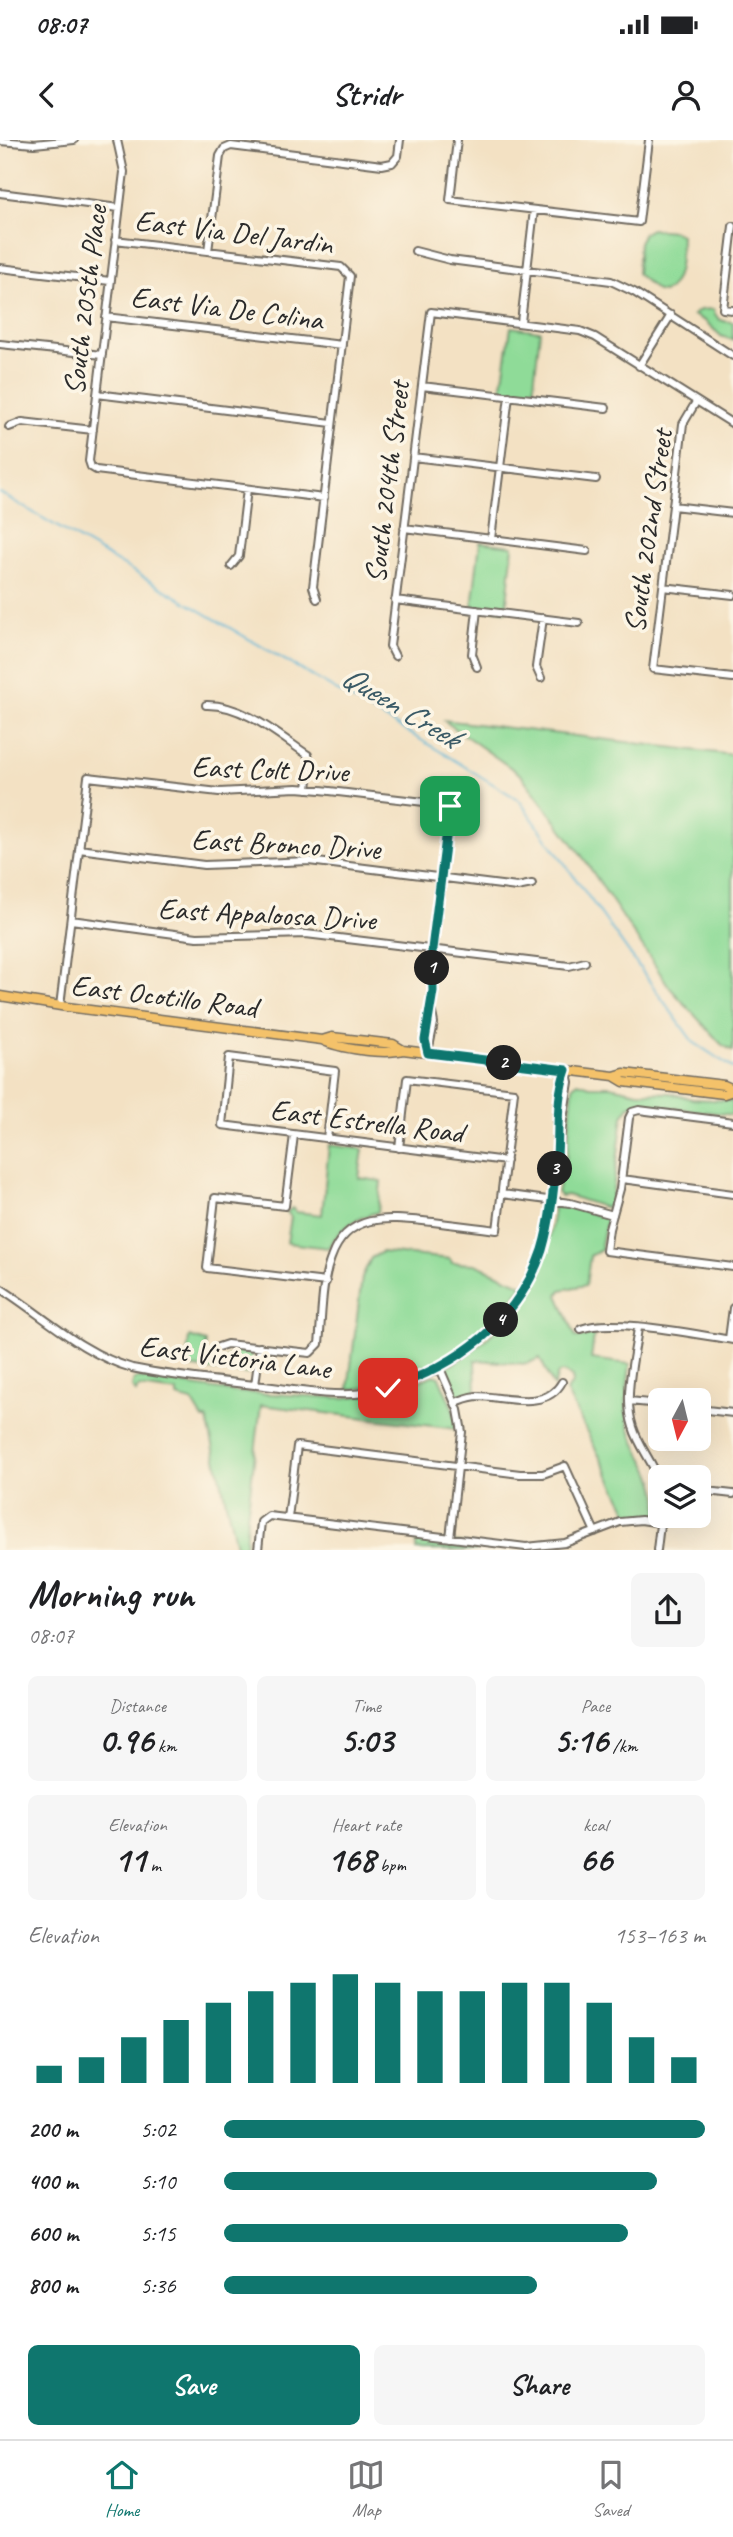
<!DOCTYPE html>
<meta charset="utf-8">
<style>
:root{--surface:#fff;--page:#f6f6f6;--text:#202124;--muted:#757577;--line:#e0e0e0;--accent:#0f766e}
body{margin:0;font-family:Caveat,sans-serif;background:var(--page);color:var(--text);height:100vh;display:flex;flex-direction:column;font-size:26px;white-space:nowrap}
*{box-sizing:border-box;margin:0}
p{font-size:23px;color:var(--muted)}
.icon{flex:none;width:38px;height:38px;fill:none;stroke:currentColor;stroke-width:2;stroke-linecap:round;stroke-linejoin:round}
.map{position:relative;height:1410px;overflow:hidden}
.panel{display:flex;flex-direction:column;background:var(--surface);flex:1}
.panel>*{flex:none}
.needle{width:46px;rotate:187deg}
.fabs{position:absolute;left:648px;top:1248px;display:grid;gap:14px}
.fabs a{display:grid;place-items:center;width:63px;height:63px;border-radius:10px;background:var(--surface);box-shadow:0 7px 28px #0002;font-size:35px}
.pin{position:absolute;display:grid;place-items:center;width:60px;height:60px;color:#fff;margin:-30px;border-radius:14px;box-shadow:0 4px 10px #0006}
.km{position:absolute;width:35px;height:35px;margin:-18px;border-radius:50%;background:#222;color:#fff;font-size:19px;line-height:35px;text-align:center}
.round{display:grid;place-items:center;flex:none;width:74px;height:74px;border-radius:10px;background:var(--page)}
.head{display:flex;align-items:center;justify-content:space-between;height:119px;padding:0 28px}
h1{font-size:38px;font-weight:700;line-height:52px}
.stats{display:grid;grid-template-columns:repeat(3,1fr);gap:10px;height:119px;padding:7px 28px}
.stats div{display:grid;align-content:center;border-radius:10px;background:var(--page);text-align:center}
.stats b{font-size:35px;font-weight:700}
.stats small{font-size:19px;font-weight:400}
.stats p{font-size:19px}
.chart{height:196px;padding:14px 28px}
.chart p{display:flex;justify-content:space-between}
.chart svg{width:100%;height:126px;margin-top:7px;stroke:var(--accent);stroke-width:6}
.button{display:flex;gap:14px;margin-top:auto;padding:14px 28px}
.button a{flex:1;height:80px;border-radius:10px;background:var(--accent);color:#fff;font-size:28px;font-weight:700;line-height:80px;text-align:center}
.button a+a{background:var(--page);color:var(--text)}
ul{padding:0 28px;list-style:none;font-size:23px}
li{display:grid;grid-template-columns:112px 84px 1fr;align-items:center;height:52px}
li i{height:18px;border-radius:9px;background:var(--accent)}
.status{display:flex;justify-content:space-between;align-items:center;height:49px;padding:0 35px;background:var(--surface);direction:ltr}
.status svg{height:19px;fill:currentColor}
header{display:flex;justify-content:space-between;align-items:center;height:91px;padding:0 28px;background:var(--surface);font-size:32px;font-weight:700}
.tabs{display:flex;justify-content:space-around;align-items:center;height:98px;border-top:2px solid var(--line);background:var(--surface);font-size:19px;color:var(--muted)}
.tabs a{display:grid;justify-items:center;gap:4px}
.tabs .current{color:var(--accent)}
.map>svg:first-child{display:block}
.green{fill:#8fdb98;stroke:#5d8362;stroke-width:2}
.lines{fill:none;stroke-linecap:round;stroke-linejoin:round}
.stream{stroke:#56b2d4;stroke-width:2}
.minor-casing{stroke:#716b60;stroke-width:10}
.major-casing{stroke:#716b60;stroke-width:11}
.minor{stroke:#fff;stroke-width:6}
.major{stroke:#f4c26a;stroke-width:8}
.route-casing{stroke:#fff;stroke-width:14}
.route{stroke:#0f766e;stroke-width:9}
.labels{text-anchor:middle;stroke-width:7;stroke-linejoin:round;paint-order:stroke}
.street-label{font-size:30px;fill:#2b2b2b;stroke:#fcf5e5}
.water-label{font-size:32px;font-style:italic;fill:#3a5a66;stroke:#fcf5e5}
</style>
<div class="status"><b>08:07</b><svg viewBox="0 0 49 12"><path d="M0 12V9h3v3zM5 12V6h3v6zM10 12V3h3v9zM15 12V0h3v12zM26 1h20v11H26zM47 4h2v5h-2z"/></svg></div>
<header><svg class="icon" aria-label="back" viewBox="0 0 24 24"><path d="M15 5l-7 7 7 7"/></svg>Stridr<svg class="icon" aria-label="person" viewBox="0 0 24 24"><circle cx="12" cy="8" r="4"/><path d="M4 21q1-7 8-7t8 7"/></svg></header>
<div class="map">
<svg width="733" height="1410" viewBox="0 0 733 1410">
<rect width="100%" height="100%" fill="#fcf5e5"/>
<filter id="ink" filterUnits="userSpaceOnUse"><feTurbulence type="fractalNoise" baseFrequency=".0143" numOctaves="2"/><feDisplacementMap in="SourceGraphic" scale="14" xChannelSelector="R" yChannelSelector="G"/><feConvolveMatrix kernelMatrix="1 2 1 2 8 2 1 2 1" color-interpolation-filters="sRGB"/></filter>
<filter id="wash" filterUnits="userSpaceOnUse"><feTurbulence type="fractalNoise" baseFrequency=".00686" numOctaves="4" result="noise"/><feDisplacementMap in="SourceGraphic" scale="28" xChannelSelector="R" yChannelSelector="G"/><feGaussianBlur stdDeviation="1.57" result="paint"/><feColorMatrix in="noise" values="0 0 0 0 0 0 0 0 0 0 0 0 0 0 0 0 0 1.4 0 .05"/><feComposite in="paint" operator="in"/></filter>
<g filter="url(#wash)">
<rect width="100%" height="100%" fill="#f3e1c3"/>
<path class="green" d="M651 89 673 91 681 95C680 113 682 144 664 152L657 151 637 134 639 102 644 93Z
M713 169C717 180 721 182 733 182V200L721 196 705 181 693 175 700 170Z
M511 187 540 191 533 253 501 251Z
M480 402 513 406 506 471 472 467Z
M443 580 733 615V911L721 904 670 848 580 713 521 635Z
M578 942 590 946H610L638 952 670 953 692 959 733 961V975L639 964 629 966 623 976 611 1065 606 1068 567 1055 560 1056 557 1052 567 1015 573 946Z
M329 1005 363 1009 359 1038 381 1041 378 1072C356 1078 340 1088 328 1108L287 1103 291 1077 287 1072 292 1068 296 1072 322 1075Z
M559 1064 607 1078 601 1105 603 1109 590 1116 586 1145 561 1150 558 1155 576 1197H586L595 1188 591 1219 630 1224C628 1245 623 1268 630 1289 641 1324 661 1332 658 1375L654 1378H631L566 1251 573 1243 572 1237 563 1232 558 1233 554 1247 540 1218 526 1224 475 1220 476 1253 459 1257 444 1229C505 1194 547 1139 554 1067Z
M382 1112 450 1119 452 1123 475 1124 523 1145C476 1209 428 1241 348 1250L362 1137 371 1118Z
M189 1197 206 1202 205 1210 213 1220H224L236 1211H250L252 1214 250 1233 247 1234 186 1227Z
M434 1235 439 1237 453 1269 457 1289 261 1265 247 1376 245 1410H237L207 1279H203L192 1261 177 1257V1252L138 1247 136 1252 132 1247 134 1239 140 1238 235 1252 344 1258 394 1251Z
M417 1398 477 1405 476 1410H416Z"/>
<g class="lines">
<path class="stream" d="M0 353 433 607 519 660 693 902 733 928"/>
</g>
</g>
<g filter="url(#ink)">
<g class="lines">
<g class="minor-casing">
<path id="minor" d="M117 0 124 32 89 321 91 327 96 330 324 358
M457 0 450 60 639 82 649 0
M0 1 34 4 74 0
M0 53 119 68
M733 86 723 169 733 170
M115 100 341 127 350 136 313 447 317 459
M208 111 220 16 224 9 231 6 382 25 392 23 398 16 400 0
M415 111 450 120 611 141 634 152 733 216
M0 128 110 141
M106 177 342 205
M521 182 534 70
M0 204 102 215
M639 226 671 175
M422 246 606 268
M97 254 332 283
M696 262 683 284 653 529 733 538
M9 287 22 282 93 290
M413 317 596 339
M673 366 733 373
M404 388 587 411
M491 399 509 256
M231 426 239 416 247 349
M663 447 733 455
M395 460 579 483
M395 516 390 506 431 172 580 191 595 197 733 284
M477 527 472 514 477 470
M541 538 536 527 543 478
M206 565C243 564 278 595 308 615L310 621 307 649
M79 709 204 725 309 721 517 747 532 744
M71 780 197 797 306 794 569 826 585 822
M60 866 88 637 219 652 297 648 321 650 450 665 432 809 433 851 425 900 428 913
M428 912 434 883 432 873
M733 982 639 970 632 972 629 978 620 1049 609 1089 606 1111 733 1127
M294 995 285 1066 215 1058 207 1128 326 1142
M327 999 335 931 229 917 222 985 506 1021
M559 1005 569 942 566 930
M622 1039 733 1054
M502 1054 570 1063 613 1075
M0 1148C43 1175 82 1214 132 1228 175 1237 220 1241 264 1246 297 1250 332 1257 365 1253 443 1242 518 1185 542 1109 550 1082 557 1037 557 1009 557 983 557 954 566 930
M638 1188C634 1219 623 1257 633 1287 639 1307 653 1322 660 1342
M581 1189C611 1177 697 1195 733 1200
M729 1199 733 1168
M218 1207 227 1204 310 1213 319 1204C322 1176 321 1144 331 1118 348 1070 392 1078 433 1082 454 1085 476 1087 497 1090L514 952 407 939 399 1008
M439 1226 458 1270 462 1292 450 1398
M255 1245 260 1207
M629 1261 660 1264
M455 1263C462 1259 469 1257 477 1256 503 1256 546 1272 562 1242
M698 1269 733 1273
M698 1350 733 1354
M288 1378 297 1306 520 1334H543L565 1326 595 1392
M258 1410 261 1382 269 1376 526 1407 565 1403 620 1382 641 1380 661 1383
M657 1410 661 1376"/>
</g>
<g class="major-casing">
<path id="major" d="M0 856 67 867 322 900C339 909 385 915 403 910
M322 900 332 897 393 904 403 910 614 936 624 942 724 954 733 951
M614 936 624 933 724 945 733 949"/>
</g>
<use href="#minor" class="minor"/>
<use href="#major" class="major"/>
</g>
</g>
<g class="lines" filter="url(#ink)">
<g class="route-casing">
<path id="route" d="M388 1248C457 1226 519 1181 542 1110 551 1080 554 1046 557 1015 559 986 556 957 566 930L428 913 425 900 433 851 432 809 450 666"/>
</g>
<use href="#route" class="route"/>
</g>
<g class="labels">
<g class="street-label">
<text transform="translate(234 92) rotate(7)" y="10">East Via Del Jardin</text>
<text transform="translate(85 160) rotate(-83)" y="10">South 205th Place</text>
<text transform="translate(227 168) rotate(7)" y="10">East Via De Colina</text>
<text transform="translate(387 342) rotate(-83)" y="10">South 204th Street</text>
<text transform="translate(648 391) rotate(-82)" y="10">South 202nd Street</text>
<text transform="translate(270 629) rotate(2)" y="10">East Colt Drive</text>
<text transform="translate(286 704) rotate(3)" y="10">East Bronco Drive</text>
<text transform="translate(267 774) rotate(3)" y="10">East Appaloosa Drive</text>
<text transform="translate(164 856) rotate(7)" y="10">East Ocotillo Road</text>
<text transform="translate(367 981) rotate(7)" y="10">East Estrella Road</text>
<text transform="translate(235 1217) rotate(7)" y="10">East Victoria Lane</text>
</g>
<g class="water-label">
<text transform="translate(401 566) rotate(31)" y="11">Queen Creek</text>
</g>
</g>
</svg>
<div class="fabs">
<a><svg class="needle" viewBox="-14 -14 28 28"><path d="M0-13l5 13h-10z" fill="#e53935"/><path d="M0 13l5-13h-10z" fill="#757577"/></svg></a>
<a><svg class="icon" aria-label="layers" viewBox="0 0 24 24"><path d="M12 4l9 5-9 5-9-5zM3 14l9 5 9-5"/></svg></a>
</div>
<div class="pin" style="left:450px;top:666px;background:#1e9e55"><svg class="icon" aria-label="arrive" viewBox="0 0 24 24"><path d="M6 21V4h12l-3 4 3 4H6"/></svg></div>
<div class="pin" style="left:388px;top:1248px;background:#d93025"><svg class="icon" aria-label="check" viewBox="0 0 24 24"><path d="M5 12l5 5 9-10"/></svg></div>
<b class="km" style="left:432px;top:828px">1</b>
<b class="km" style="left:504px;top:923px">2</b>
<b class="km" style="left:555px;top:1029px">3</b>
<b class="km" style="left:501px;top:1180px">4</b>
</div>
<section class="panel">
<div class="head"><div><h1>Morning run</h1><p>08:07</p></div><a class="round"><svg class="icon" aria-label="share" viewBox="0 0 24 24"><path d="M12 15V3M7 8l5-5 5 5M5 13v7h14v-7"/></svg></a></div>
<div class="stats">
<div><p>Distance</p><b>0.96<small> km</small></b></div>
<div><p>Time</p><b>5:03</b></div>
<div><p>Pace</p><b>5:16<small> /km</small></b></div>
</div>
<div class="stats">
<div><p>Elevation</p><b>11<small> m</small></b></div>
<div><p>Heart rate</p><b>168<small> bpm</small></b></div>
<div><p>kcal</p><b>66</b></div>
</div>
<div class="chart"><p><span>Elevation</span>153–163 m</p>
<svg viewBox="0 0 160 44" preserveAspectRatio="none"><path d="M5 44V38M15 44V35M25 44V28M35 44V22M45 44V16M55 44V12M65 44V9M75 44V6M85 44V9M95 44V12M105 44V12M115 44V9M125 44V9M135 44V16M145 44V28M155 44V35"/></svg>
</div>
<ul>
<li><b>200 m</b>5:02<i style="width:100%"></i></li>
<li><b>400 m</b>5:10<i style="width:90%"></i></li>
<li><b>600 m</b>5:15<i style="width:84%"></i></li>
<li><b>800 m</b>5:36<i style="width:65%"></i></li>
</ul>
<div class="button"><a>Save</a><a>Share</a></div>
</section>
<nav class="tabs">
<a class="current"><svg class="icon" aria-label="home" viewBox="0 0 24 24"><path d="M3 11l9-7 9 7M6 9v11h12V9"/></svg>Home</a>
<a><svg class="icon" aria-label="map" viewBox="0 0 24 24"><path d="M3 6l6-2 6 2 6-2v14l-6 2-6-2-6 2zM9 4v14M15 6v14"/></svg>Map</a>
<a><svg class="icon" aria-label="saved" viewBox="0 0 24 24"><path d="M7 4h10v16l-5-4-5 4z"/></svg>Saved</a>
</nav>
